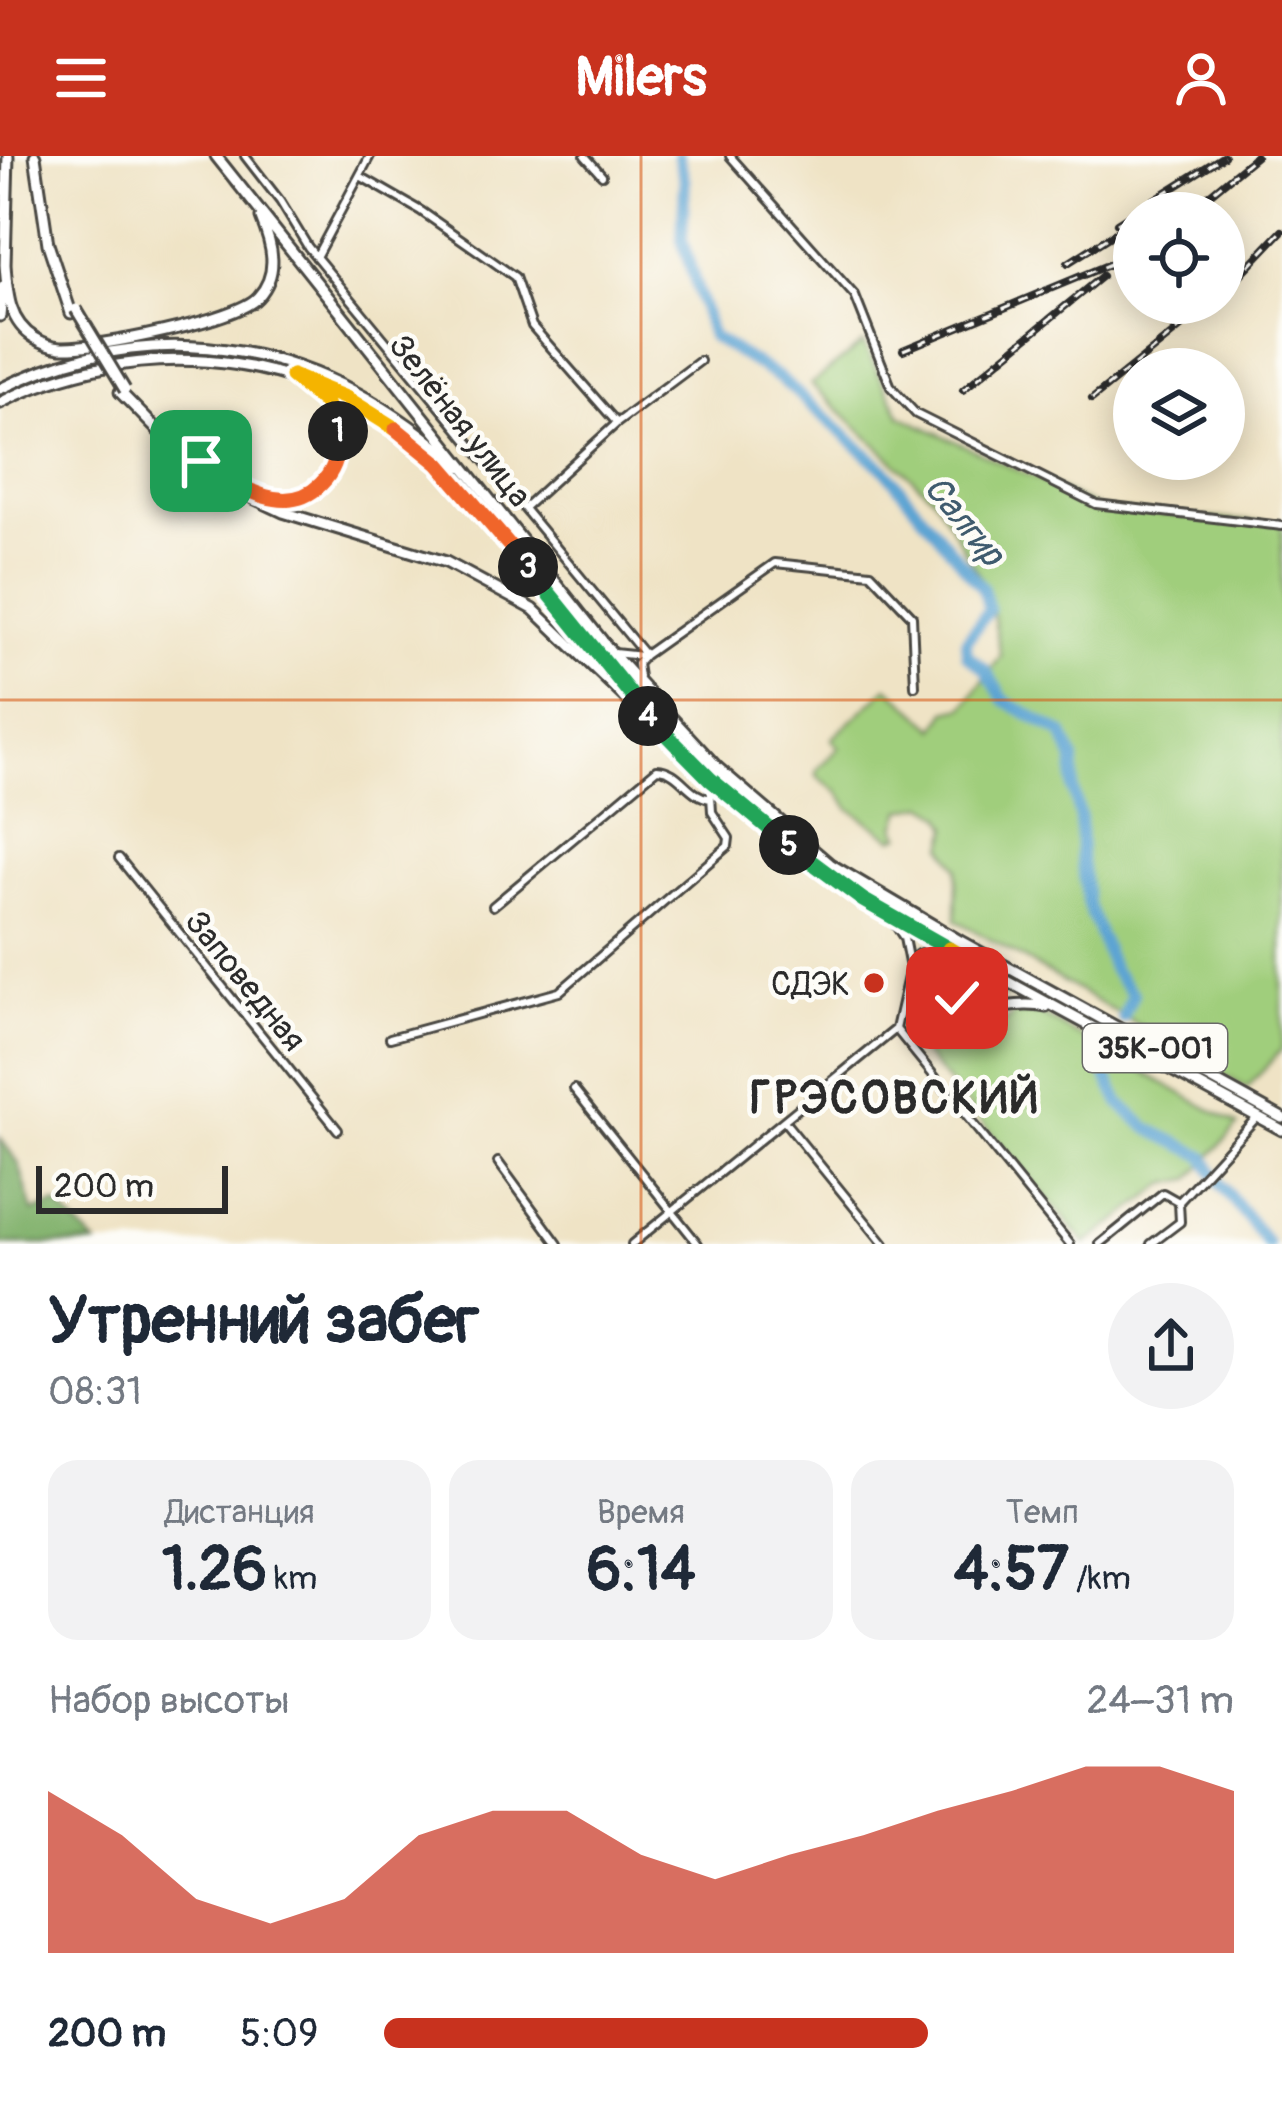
<!DOCTYPE html>
<html lang="ru">
<meta charset="utf-8">
<style>
:root{--surface:#fff;--page:#f2f2f3;--text:#1f2937;--muted:#747a83;--accent:#c8321e}
body{margin:0;font-family:Pangolin,sans-serif;background:var(--page);color:var(--text);height:100vh;display:flex;flex-direction:column;font-size:45px;white-space:nowrap}
*{box-sizing:border-box;margin:0}
p{font-size:39px;color:var(--muted)}
.icon{flex:none;width:66px;height:66px;fill:none;stroke:currentColor;stroke-width:2;stroke-linecap:round;stroke-linejoin:round}
.map{position:relative;height:1088px;overflow:hidden}
.details{display:flex;flex-direction:column;background:var(--surface);flex:1}
.details>*{flex:none}
.buttons{position:absolute;left:1113px;top:36px;display:grid;gap:24px}
.buttons a{display:grid;place-items:center;width:132px;height:132px;border-radius:50%;background:var(--surface);box-shadow:0 6px 30px #0003;font-size:60px}
.scale{position:absolute;left:36px;bottom:30px;width:192px;box-sizing:border-box;padding-left:12px;border:6px solid #2b2b2b;border-top:0;font-size:33px;line-height:42px;white-space:nowrap;color:#2b2b2b;-webkit-text-stroke:9px #fdfcf7;paint-order:stroke}
.pin{position:absolute;display:grid;place-items:center;width:102px;height:102px;color:#fff;margin:-51px;border-radius:24px;box-shadow:0 6px 18px #0006}
.km{position:absolute;width:60px;height:60px;margin:-30px;border-radius:50%;background:#222;color:#fff;font-size:33px;line-height:60px;text-align:center}
.round{display:grid;place-items:center;flex:none;width:126px;height:126px;border-radius:63px;background:var(--page)}
.head{display:flex;align-items:center;justify-content:space-between;height:204px;padding:0 48px}
h1{font-size:66px;font-weight:700;line-height:90px}
.stats{display:grid;grid-template-columns:repeat(3,1fr);gap:18px;height:204px;padding:12px 48px}
.stats div{display:grid;align-content:center;border-radius:30px;background:var(--page);text-align:center}
.stats b{font-size:60px;font-weight:700}
.stats small{font-size:33px;font-weight:400}
.stats p{font-size:33px}
.chart{height:336px;padding:24px 48px}
.chart p{display:flex;justify-content:space-between}
.chart svg{width:100%;height:216px;margin-top:12px;fill:var(--accent);opacity:.7}
ul{padding:0 48px;list-style:none;font-size:39px}
li{display:grid;grid-template-columns:192px 144px 1fr;align-items:center;height:90px}
li i{height:30px;border-radius:15px;background:var(--accent)}
header{display:flex;justify-content:space-between;align-items:center;height:156px;padding:0 48px;background:var(--accent);color:#fff;font-size:54px;font-weight:700}
.map>svg:first-child{display:block}
.green{fill:#a0ce7b;stroke:#667c53;stroke-width:3}
.forest{fill:#80b16b;stroke:#566e4b;stroke-width:3}
.lines{fill:none;stroke-linecap:round;stroke-linejoin:round}
.river{stroke:#5da4d3;stroke-width:12}
.minor-casing{stroke:#484742;stroke-width:12}
.major-casing{stroke:#484742;stroke-width:15}
.minor{stroke:#fff;stroke-width:6}
.major{stroke:#fff;stroke-width:9}
.rail-casing{stroke:#2b2b2b;stroke-width:8}
.rail{stroke:#fdfcf7;stroke-width:3;stroke-dasharray:9;stroke-linecap:butt}
.major-bridge-casing{stroke:#484742;stroke-width:15;stroke-linecap:butt}
.major-bridge{stroke:#fff;stroke-width:9}
.split-1-casing{stroke:#fff;stroke-width:24}
.split-2-casing{stroke:#fff;stroke-width:24}
.split-3-casing{stroke:#fff;stroke-width:24}
.split-4-casing{stroke:#fff;stroke-width:24}
.split-5-casing{stroke:#fff;stroke-width:24}
.split-6-casing{stroke:#fff;stroke-width:24}
.split-7-casing{stroke:#fff;stroke-width:24}
.split-1{stroke:#f0652b;stroke-width:15}
.split-2{stroke:#f5b400;stroke-width:15}
.split-3{stroke:#f0652b;stroke-width:15}
.split-4{stroke:#22a559;stroke-width:15}
.split-5{stroke:#22a559;stroke-width:15}
.split-6{stroke:#22a559;stroke-width:15}
.split-7{stroke:#f5b400;stroke-width:15}
.grid{fill:none;stroke:#d5540f;stroke-width:3;stroke-opacity:0.55}
.poi-dot{fill:#c8321e;stroke:#fdfcf7;stroke-width:4.5}
.labels{text-anchor:middle;stroke-width:9;stroke-linejoin:round;paint-order:stroke}
.shield{fill:#fdfcf7;stroke:#6a6a68;stroke-width:3}
.shield-label{font-size:30px;font-weight:bold;fill:#2b2b2b}
.street-label{font-size:33px;fill:#2b2b2b;stroke:#fdfcf7}
.poi-label{font-size:33px;fill:#2b2b2b;stroke:#fdfcf7;text-anchor:end}
.water-label{font-size:36px;font-style:italic;fill:#3f5b6e;stroke:#fdfcf7}
.district-label{font-size:45px;font-weight:bold;letter-spacing:3px;fill:#2b2b2b;stroke:#fdfcf7}
</style>
<header><svg class="icon" aria-label="menu" viewBox="0 0 24 24"><path d="M4 6h16M4 12h16M4 18h16"/></svg>Milers<svg class="icon" aria-label="person" viewBox="0 0 24 24"><circle cx="12" cy="8" r="4"/><path d="M4 21q1-7 8-7t8 7"/></svg></header>
<div class="map">
<svg width="1282" height="1088" viewBox="0 0 1282 1088">
<rect width="100%" height="100%" fill="#fdfcf7"/>
<filter id="ink" filterUnits="userSpaceOnUse"><feTurbulence type="fractalNoise" baseFrequency=".00833" numOctaves="2"/><feDisplacementMap in="SourceGraphic" scale="24" xChannelSelector="R" yChannelSelector="G"/><feConvolveMatrix kernelMatrix="1 2 1 2 8 2 1 2 1" color-interpolation-filters="sRGB"/></filter>
<filter id="wash" filterUnits="userSpaceOnUse"><feTurbulence type="fractalNoise" baseFrequency=".004" numOctaves="4" result="noise"/><feDisplacementMap in="SourceGraphic" scale="48" xChannelSelector="R" yChannelSelector="G"/><feGaussianBlur stdDeviation="2.7" result="paint"/><feColorMatrix in="noise" values="0 0 0 0 0 0 0 0 0 0 0 0 0 0 0 0 0 1.4 0 .05"/><feComposite in="paint" operator="in"/></filter>
<g filter="url(#wash)">
<rect width="100%" height="100%" fill="#efe3c5"/>
<path class="green" d="M863 187 901 260 1101 353 1282 368V893L1247 932 956 764 957 712 944 690 949 671 942 659 925 649 902 654 896 671 901 679 893 682 850 653 839 637 817 620V614L839 592 832 583 888 531 936 573 947 555 964 551 1001 500 989 437 936 344 811 228Z
M942 810 948 815 945 841C959 858 968 861 980 882L986 870 1007 865 1015 857H1038L1238 969 1191 1023 1166 1028 1086 1088 905 876C902 846 906 811 942 810Z
M974 813 1018 837 973 844 962 837 960 824 964 817Z"/>
<path class="forest" d="M0 982 19 1008 33 1056 56 1048 96 1088H0Z"/>
<g class="lines">
<path class="river" d="M678 0 685 25 682 84 712 181 781 223 886 315 983 433 989 453 966 485 967 499 985 513 1004 544 1063 578 1074 605 1073 633 1080 663 1081 702 1088 749 1113 814 1133 838 1123 862
M1104 898 1102 911 1120 948 1149 973 1204 1000 1220 1028 1268 1088"/>
</g>
</g>
<g filter="url(#ink)">
<g class="lines">
<g class="minor-casing">
<path id="minor" d="M245 0 280 45 308 91 645 499
M585 0 602 19
M730 0 855 140 891 231 916 258 1096 348 1282 370
M360 20 421 55 515 121 532 170 617 267
M316 101 370 0
M524 352 617 267 700 205
M614 497 642 500
M639 521 637 508 645 499 775 407 871 417 912 460 915 530
M119 702 338 974
M493 750 657 613C681 614 687 640 711 643
M889 759 904 782 909 807
M912 814 936 806 956 812
M896 873 1070 1088
M896 873 909 816 918 798 941 789 963 791
M390 882 559 836 728 690 729 682 712 656 710 624
M574 933 698 1088
M784 965 884 1088
M498 1006 558 1088
M1179 1046 1257 961
M632 1088 896 873
M1100 1088 1163 1037 1179 1046
M1151 1088 1180 1066 1179 1046"/>
</g>
<g class="major-casing">
<path id="major" d="M35 0 48 88 71 157
M216 0 612 497 718 612 830 708 960 785 1282 962
M5 108C7 136 8 166 35 182 43 187 52 190 61 191 94 193 238 164 258 141 280 117 272 89 261 62
M5 109 8 0
M0 160 3 131
M0 233C161 153 330 189 459 311
M120 236 176 293 247 339 283 356 446 406 533 453 710 623 823 717 941 789 1282 974
M0 247C129 181 288 191 405 279 480 336 560 450 619 526
M259 338C310 356 362 303 330 254 323 242 312 235 301 227
M963 801 953 828 963 849C990 858 1017 844 1046 851"/>
</g>
<use href="#minor" class="minor"/>
<use href="#major" class="major"/>
<g class="rail-casing">
<path id="rail" d="M1187 57 1256 0
M1117 67 1224 0
M1068 107 1134 65
M1224 136 1282 75
M903 194 1110 108 1134 93
M963 234 1102 120
M1092 243 1211 147"/>
</g>
<use href="#rail" class="rail"/>
<g class="major-bridge-casing">
<path id="major-bridge" d="M76 153 125 234"/>
</g>
<use href="#major-bridge" class="major-bridge"/>
</g>
</g>
<g class="lines" filter="url(#ink)">
<g class="split-1-casing">
<path id="split-1" d="M201 305C235 327 284 365 321 328 336 313 340 295 338 275"/>
</g>
<g class="split-2-casing">
<path id="split-2" d="M338 275 326 248 292 220 348 243 396 273"/>
</g>
<g class="split-3-casing">
<path id="split-3" d="M396 273 439 308 528 411"/>
</g>
<g class="split-4-casing">
<path id="split-4" d="M528 411 648 560"/>
</g>
<g class="split-5-casing">
<path id="split-5" d="M648 560 710 623 789 689"/>
</g>
<g class="split-6-casing">
<path id="split-6" d="M789 689 863 744 949 793"/>
</g>
<g class="split-7-casing">
<path id="split-7" d="M949 793 963 801 954 820 957 842"/>
</g>
<use href="#split-1" class="split-1"/>
<use href="#split-2" class="split-2"/>
<use href="#split-3" class="split-3"/>
<use href="#split-4" class="split-4"/>
<use href="#split-5" class="split-5"/>
<use href="#split-6" class="split-6"/>
<use href="#split-7" class="split-7"/>
</g>
<path class="grid" d="M641 0V1088M0 544H1282"/>
<circle class="poi-dot" cx="874" cy="827" r="12"/>
<g class="labels">
<rect class="shield" x="1083" y="868" width="144" height="48" rx="9"/>
<g class="shield-label">
<text x="1155" y="902">35К-001</text>
</g>
<g class="street-label">
<text transform="translate(461 264) rotate(52)" y="12">Зелёная улица</text>
<text transform="translate(246 824) rotate(51)" y="12">Заповедная</text>
</g>
<g class="poi-label">
<text x="850" y="839">СДЭК</text>
</g>
<g class="water-label">
<text transform="translate(965 364) rotate(51)" y="13">Салгир</text>
</g>
<g class="district-label">
<text x="895" y="957">ГРЭСОВСКИЙ</text>
</g>
</g>
</svg>
<div class="buttons">
<a><svg class="icon" aria-label="locate" viewBox="0 0 24 24"><circle cx="12" cy="12" r="6"/><path d="M12 2v4M12 18v4M2 12h4M18 12h4"/></svg></a>
<a><svg class="icon" aria-label="layers" viewBox="0 0 24 24"><path d="M12 4l9 5-9 5-9-5zM3 14l9 5 9-5"/></svg></a>
</div>
<div class="scale">200 m</div>
<div class="pin" style="left:201px;top:305px;background:#1e9e55"><svg class="icon" aria-label="arrive" viewBox="0 0 24 24"><path d="M6 21V4h12l-3 4 3 4H6"/></svg></div>
<div class="pin" style="left:957px;top:842px;background:#d93025"><svg class="icon" aria-label="check" viewBox="0 0 24 24"><path d="M5 12l5 5 9-10"/></svg></div>
<b class="km" style="left:338px;top:275px">1</b>
<b class="km" style="left:528px;top:411px">3</b>
<b class="km" style="left:648px;top:560px">4</b>
<b class="km" style="left:789px;top:689px">5</b>
</div>
<section class="details">
<div class="head"><div><h1>Утренний забег</h1><p>08:31</p></div><a class="round"><svg class="icon" aria-label="share" viewBox="0 0 24 24"><path d="M12 15V3M7 8l5-5 5 5M5 13v7h14v-7"/></svg></a></div>
<div class="stats">
<div><p>Дистанция</p><b>1.26<small> km</small></b></div>
<div><p>Время</p><b>6:14</b></div>
<div><p>Темп</p><b>4:57<small> /km</small></b></div>
</div>
<div class="chart"><p><span>Набор высоты</span>24–31 m</p>
<svg viewBox="0 0 160 44" preserveAspectRatio="none"><path d="M0 44V11L10 20L20 33L30 38L40 33L50 20L60 15L70 15L80 24L90 29L100 24L110 20L120 15L130 11L140 6L150 6L160 11V44z"/></svg>
</div>
<ul>
<li><b>200 m</b>5:09<i style="width:64%"></i></li>
</ul>
</section>
